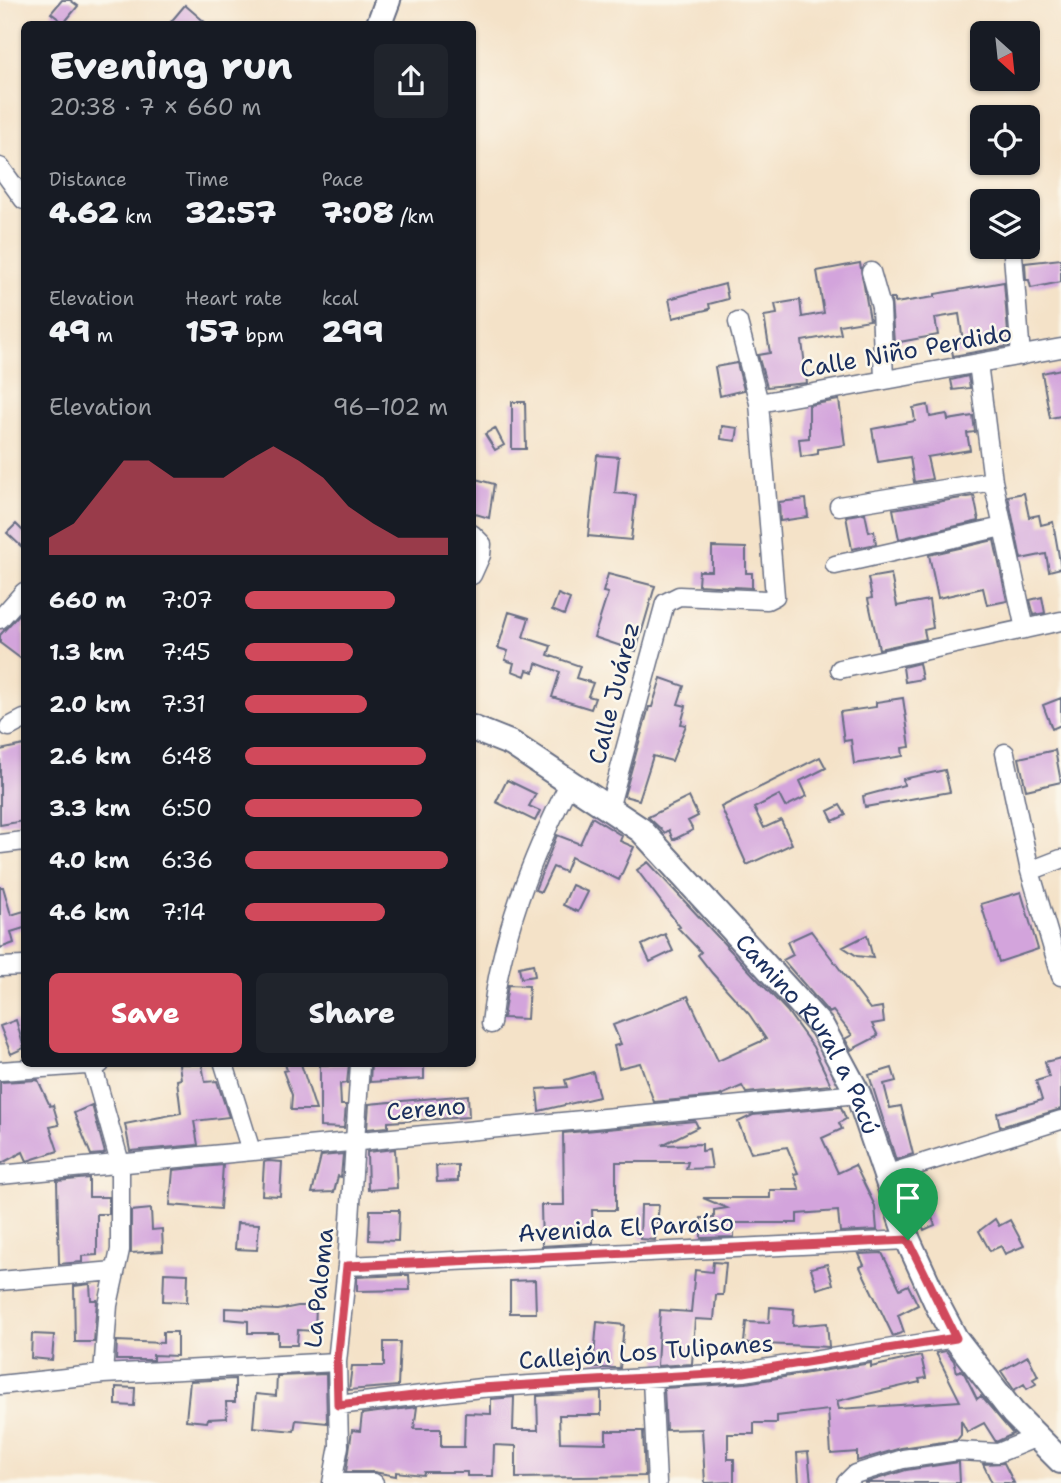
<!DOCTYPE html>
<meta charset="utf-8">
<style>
:root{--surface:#171b24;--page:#20242c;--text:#f1f3f6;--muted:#9ea1a6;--accent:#d1495b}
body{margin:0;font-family:"Shantell Sans",sans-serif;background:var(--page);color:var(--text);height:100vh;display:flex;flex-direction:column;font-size:26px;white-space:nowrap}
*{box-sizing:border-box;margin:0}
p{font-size:23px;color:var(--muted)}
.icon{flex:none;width:38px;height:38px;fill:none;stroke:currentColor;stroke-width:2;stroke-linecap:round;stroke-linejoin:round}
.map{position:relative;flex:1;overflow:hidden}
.sheet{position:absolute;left:21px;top:21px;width:455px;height:1046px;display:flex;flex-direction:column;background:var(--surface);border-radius:10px;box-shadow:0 2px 5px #0004}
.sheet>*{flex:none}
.needle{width:46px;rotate:153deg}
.tools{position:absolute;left:970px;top:21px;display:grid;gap:14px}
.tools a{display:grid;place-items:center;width:70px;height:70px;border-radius:10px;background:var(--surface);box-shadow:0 2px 5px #0004;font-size:35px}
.pin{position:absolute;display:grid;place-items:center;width:60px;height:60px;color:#fff;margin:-72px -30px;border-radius:50% 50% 50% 0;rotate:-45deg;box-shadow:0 0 7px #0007}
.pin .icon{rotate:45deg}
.round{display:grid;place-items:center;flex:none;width:74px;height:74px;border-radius:10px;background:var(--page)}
.headline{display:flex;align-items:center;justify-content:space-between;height:119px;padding:0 28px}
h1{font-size:38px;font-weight:800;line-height:52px}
.figures{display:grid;grid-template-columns:repeat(3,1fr);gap:10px;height:119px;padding:7px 28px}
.figures div{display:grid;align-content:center}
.figures b{font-size:30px;font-weight:800}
.figures small{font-size:19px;font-weight:400}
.figures p{font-size:19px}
.chart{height:196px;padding:14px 28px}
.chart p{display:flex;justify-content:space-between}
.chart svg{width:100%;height:126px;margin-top:7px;fill:var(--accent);opacity:.7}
.action{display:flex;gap:14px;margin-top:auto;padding:14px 28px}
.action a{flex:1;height:80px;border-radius:10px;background:var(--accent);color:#fff;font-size:28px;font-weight:800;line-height:80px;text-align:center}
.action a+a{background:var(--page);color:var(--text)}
ul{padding:0 28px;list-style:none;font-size:23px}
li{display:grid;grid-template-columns:112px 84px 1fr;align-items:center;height:52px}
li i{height:18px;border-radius:9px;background:var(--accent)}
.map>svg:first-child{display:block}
.building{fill:#d3a4dc}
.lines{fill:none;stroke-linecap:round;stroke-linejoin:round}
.street-casing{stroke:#676e83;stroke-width:21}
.secondary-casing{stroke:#676e83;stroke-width:28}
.street{stroke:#fff;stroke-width:18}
.secondary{stroke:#fff;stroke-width:24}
.route-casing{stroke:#fff;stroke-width:14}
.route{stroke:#d1495b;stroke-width:9}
.labels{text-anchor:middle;stroke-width:5;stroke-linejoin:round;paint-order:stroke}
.street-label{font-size:24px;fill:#1b2f5e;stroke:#fbf7ec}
</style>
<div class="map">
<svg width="1061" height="1483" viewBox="0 0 1061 1483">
<rect width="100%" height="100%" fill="#fbf7ec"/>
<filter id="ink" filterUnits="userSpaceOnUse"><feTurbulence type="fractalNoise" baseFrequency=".0143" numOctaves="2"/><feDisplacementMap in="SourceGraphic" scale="14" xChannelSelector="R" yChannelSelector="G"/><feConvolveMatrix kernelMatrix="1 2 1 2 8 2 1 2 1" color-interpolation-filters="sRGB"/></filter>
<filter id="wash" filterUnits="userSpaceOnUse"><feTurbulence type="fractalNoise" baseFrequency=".00686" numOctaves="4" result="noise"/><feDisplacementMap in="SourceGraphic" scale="28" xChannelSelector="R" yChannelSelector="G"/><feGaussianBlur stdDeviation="1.57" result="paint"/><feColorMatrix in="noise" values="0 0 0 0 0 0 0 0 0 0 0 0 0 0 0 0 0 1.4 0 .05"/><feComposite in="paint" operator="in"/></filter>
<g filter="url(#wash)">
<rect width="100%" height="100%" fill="#f4e2c8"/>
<g id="blocks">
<path class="building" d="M62 0H70L78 6 64 23 51 13Z
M185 5 207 24H169Z
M1061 259V282L1031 288 1029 280H1026L1025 263Z
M860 263 870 320 839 325 841 334 802 341 807 383 767 387 758 355 770 353 764 316 777 314 775 304 800 300 802 317 824 313 817 271Z
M1004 282 1009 346 953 356 951 343 963 341 959 314 935 318 938 335 894 343 891 299H895V303L935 297V294Z
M725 284 728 299 709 304 710 309 673 318 669 299Z
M737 363 744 390 720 396 715 367Z
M1061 369V416L1050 418 1042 373Z
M968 376 970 388 953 390 951 380Z
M839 400 845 445 818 449V454L801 457 799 439 809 438V405Z
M512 402H525L526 449H512Z
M928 405 930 417 947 414 948 420 973 416 975 432 967 433 970 450 927 457 932 479 914 482 910 457 878 462 872 429 915 421 913 408Z
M722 426 738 428 736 441 721 439Z
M495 428 504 445 495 450 485 434Z
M597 455 619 457 615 493 636 495 631 540 588 536Z
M472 478 494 484 489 518 472 513Z
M1024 493 1029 517 1039 515 1041 525 1053 522 1061 568 1049 571 1046 554 1021 559 1008 496Z
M974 496 979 521 899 539 893 509Z
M806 499 808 517 780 521 779 502Z
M865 513 869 532 874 531 876 544 852 549 846 516Z
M16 524 24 532V549L7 533Z
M994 540 1007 601 987 605 983 588 938 598 929 555Z
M712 547 746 548V573H752V588L698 585 699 571H712Z
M608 574 655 586 636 651 594 637 608 593 603 592Z
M891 574 897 606 929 600 933 628 924 630 926 639 879 649 868 599 872 598 868 578Z
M558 594 570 599 564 615 552 610Z
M1042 597 1045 613 1034 615 1030 600Z
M24 609V661L0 643V635Z
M509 612 529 618 523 637 551 646 548 655 580 666 576 678 593 683 588 696 595 698 591 709 552 697 560 672 536 663 534 672 527 670 525 676 512 671 514 663 505 660 508 651 498 648Z
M919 663 922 679 905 682 903 667Z
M661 678 684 686 678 704 686 706 681 724 686 725 672 761 653 756 639 800 624 796 649 707H652Z
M903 698 910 747 902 748 903 756 854 764 851 740 844 741 840 712 876 707V702Z
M1061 698V725L1052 729 1043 705Z
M24 745V821L0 825V750Z
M1055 750 1061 782 1026 790 1019 758Z
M820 757 826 768 800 781 807 796 785 807 779 795 754 808 764 828 781 820 792 844 747 865 721 807Z
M945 770 950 792 865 807 863 796 904 785 903 779Z
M507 780 536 794 529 806 540 811 535 821 496 802Z
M689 797 698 816 688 821 693 830 673 840 669 830 665 833 648 817Z
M840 805 846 815 833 821 828 811Z
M592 817 622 836 620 841 634 847 619 880 571 857 565 872 553 867 541 892 535 890 557 835 580 844Z
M648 862 787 1011 813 1047 831 1085 746 1093 742 1086 719 1096 654 1102 640 1063 619 1068 614 1046 621 1044 613 1025 688 996 718 1061 766 1039 749 1014 712 973 698 955 701 952 678 928 680 927 637 870Z
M572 885 588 892 578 912 563 905Z
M0 887H3L11 915 24 911V928L11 932 14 943 0 948Z
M1021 892 1038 949 999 962 981 904Z
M811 931 870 1009 882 1007 884 1022 872 1024 878 1036 851 1050 845 1039 852 1035 833 1011 829 1013 783 960 793 955 787 942Z
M665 934 673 951 650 962 642 945Z
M867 935 873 958 857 956 843 947Z
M533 964 535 976 521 978 519 967Z
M508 985 529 986 527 1019 503 1018Z
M16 1020 24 1048 11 1054 0 1026Z
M1061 1058V1109L1000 1127 997 1113 1042 1100 1036 1081 1049 1077 1045 1062Z
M179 1064H202L205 1082 217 1081 229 1117 194 1121 198 1145 130 1151 125 1124 181 1113 177 1080 181 1079Z
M285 1064H301L316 1110H291L292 1095 283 1071 287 1070Z
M349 1064 347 1083 340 1084 341 1105H346L344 1128 320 1127V1065Z
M371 1064H424V1079L370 1082Z
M892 1068 896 1081 884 1084 890 1108 901 1106 913 1154 896 1160 869 1075Z
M593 1072 599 1097 539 1111 537 1089 567 1087 565 1080Z
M38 1080 50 1106 53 1105 59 1125 50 1127 58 1151 27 1161 23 1152 0 1164V1082Z
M468 1095 469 1117 388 1122V1127L367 1129 369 1104Z
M92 1105 105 1153 103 1154 91 1155 74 1113Z
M841 1107 846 1119 839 1123 842 1129 822 1138 838 1173 855 1165 875 1206 877 1230 840 1232 838 1211 797 1214V1223H734V1237L701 1238V1218H714V1210L727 1208 703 1198H770V1190H800L794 1174 798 1173 787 1147 751 1153 738 1122 753 1115Z
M695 1121 698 1127 662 1145 702 1144V1151L709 1150 712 1168 686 1169 688 1162H616V1210H592L593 1243 542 1246 541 1205H564L563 1133Z
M395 1149 397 1188 368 1190 367 1152Z
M343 1154 341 1177 338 1176 334 1192 312 1193 321 1156Z
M268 1161 282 1162 280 1196 262 1195 264 1162Z
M223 1165 220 1209 170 1205 173 1170Z
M458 1165V1181L437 1182 436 1166Z
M89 1178V1197H109V1214H97V1255L82 1256V1262L59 1264 57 1181Z
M641 1205H659L655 1240 640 1239Z
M927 1205 935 1225 924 1230 915 1210Z
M151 1209 152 1230 162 1229 163 1251 131 1253V1211Z
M370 1210H399L398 1241 369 1240Z
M995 1219 999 1226 1010 1220 1024 1246 1005 1254 1001 1246 990 1251 979 1231Z
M237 1223 259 1224 257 1250 235 1249Z
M882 1253 900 1289 908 1285 918 1305 898 1315 904 1332 893 1336 860 1267 864 1265 859 1254Z
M713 1262 726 1263 723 1295H716L714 1320 695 1319 692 1364 657 1366 660 1310 691 1312 695 1270 712 1272Z
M827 1264 833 1284 817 1289 811 1268Z
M164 1273 188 1274 187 1302 163 1301Z
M402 1275H409L410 1290 357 1291V1277Z
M535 1280 536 1313H510V1281Z
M90 1284 91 1300H97L94 1342H75L74 1286Z
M298 1306H316L315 1331 298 1330 297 1345H278V1333H248V1321L225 1319V1308L278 1310Z
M770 1307 794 1309 793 1326 827 1323 829 1347 744 1343 746 1322 769 1323Z
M597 1322 624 1325 620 1368H593Z
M163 1332H177V1356L153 1355V1360H116L117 1341 163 1343Z
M32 1334 54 1335 52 1360 31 1358Z
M384 1342H400L398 1386 349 1390 352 1366H384Z
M946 1351 954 1361 957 1372 961 1370 965 1375 977 1399 981 1396 1013 1434 996 1442 984 1423 967 1432 961 1420V1435L957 1440 901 1448 857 1461V1452L831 1454 828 1410 777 1416V1423H754V1434H728V1459H734V1482L705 1483 702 1429 666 1430 664 1388 746 1383 871 1363V1367L921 1356 926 1378 919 1379 920 1382 837 1401 839 1409 960 1401 936 1353Z
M1028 1356 1038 1376 1033 1379 1036 1384 1027 1389 1024 1384 1014 1390 1001 1371Z
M326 1374 327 1423 296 1420 294 1431 253 1427 256 1394 276 1396 277 1376Z
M235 1379V1402H226L227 1418 208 1419 207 1422 186 1420 190 1381Z
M116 1387 135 1388 134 1406 116 1405Z
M601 1392V1415H559L560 1442 606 1443V1431H643L645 1476 516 1478V1446L494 1445 493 1476H467V1472H424L423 1475 396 1472V1476L374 1472H346L352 1430 360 1431 362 1414 417 1407 414 1429H441V1447H464L465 1413 491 1414V1399L514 1397 513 1430H538L537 1396Z
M808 1452 811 1483H799L797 1453Z
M959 1462 960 1483H864L906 1470Z
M1004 1463 1014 1483H992L983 1464Z"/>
</g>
</g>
<g filter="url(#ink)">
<use href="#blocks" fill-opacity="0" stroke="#676e83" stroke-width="2"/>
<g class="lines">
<g class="street-casing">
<path id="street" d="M0 167 24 200
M1013 255 1021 356
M871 272 881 307 884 379
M978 363 993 481 1025 629
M759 403 1061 348
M839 506 993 481
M472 534 482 544 481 555 472 575
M835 565 1002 527
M0 619 24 592
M840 669 1061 621
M9 727 24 719
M1005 753 1030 871 1061 976
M609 809 665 603 679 596 767 600 775 596 759 403 738 322
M0 844 24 841
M1030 871 1061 859
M0 967 24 966
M491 1024C500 938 530 860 570 782
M92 1064 120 1163V1250L108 1305 103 1374
M224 1064 251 1151
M0 1071 100 1064
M0 1175 858 1094
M885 1175 1061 1120
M347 1266 908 1240
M0 1281 114 1271
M652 1379 657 1483
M0 1385 103 1374 337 1362
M338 1405 481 1388 744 1372 955 1338
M332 1483 339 1446 337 1362 347 1266 360 1064
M333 1483H374
M846 1483 855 1474 903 1459 958 1451 998 1453 1037 1437"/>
</g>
<g class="secondary-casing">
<g id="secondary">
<path d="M379 24 388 0"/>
<path id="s1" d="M472 728 512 744 641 830 822 1027 858 1094 908 1240 938 1306 955 1338 1013 1413 1061 1461"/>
</g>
</g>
<use href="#street" class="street"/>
<use href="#secondary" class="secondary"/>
</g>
</g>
<g class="lines" filter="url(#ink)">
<g class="route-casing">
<path id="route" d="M908 1240 956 1338 744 1372 481 1388 338 1405 337 1362 347 1266Z"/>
</g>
<use href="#route" class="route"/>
</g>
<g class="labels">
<g class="street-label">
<text transform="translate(906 351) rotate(-10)" y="8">Calle Niño Perdido</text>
<text transform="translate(614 693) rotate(-76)" y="8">Calle Juárez</text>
<text dy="8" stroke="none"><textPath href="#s1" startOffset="464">Camino Rural a Pacú</textPath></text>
<text transform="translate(426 1109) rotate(-5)" y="8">Cereno</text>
<text transform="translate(626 1228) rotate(-3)" y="8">Avenida El Paraíso</text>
<text transform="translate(319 1288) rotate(-84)" y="8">La Paloma</text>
<text transform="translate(646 1352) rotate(-4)" y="8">Callejón Los Tulipanes</text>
</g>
</g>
</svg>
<div class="tools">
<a><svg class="needle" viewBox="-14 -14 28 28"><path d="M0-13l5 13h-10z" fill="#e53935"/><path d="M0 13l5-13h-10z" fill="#9ea1a6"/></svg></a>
<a><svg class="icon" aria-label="locate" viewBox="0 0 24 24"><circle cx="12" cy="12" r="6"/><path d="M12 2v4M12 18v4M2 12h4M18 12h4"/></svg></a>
<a><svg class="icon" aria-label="layers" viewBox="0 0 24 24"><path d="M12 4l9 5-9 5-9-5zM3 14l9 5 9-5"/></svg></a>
</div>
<div class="pin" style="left:908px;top:1240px;background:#1e9e55"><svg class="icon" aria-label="arrive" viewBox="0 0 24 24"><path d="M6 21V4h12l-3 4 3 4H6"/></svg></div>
<section class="sheet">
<div class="headline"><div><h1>Evening run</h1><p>20:38 · 7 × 660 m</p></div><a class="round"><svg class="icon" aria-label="share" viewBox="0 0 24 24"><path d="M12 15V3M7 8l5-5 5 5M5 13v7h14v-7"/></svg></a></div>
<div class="figures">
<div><p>Distance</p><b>4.62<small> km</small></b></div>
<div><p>Time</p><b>32:57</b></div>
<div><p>Pace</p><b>7:08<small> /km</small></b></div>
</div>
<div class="figures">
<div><p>Elevation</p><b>49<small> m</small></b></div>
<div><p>Heart rate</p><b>157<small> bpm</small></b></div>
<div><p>kcal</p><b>299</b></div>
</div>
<div class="chart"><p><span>Elevation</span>96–102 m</p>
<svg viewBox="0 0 160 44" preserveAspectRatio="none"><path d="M0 44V38L10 33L20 22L30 11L40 11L50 17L60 17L70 17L80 11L90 6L100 11L110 17L120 27L130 33L140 38L150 38L160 38V44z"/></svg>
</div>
<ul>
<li><b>660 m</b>7:07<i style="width:74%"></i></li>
<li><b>1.3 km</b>7:45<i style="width:53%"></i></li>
<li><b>2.0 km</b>7:31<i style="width:60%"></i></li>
<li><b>2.6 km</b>6:48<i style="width:89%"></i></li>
<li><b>3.3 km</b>6:50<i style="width:87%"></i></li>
<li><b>4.0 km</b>6:36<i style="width:100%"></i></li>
<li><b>4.6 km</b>7:14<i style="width:69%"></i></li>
</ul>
<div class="action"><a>Save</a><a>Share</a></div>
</section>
</div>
